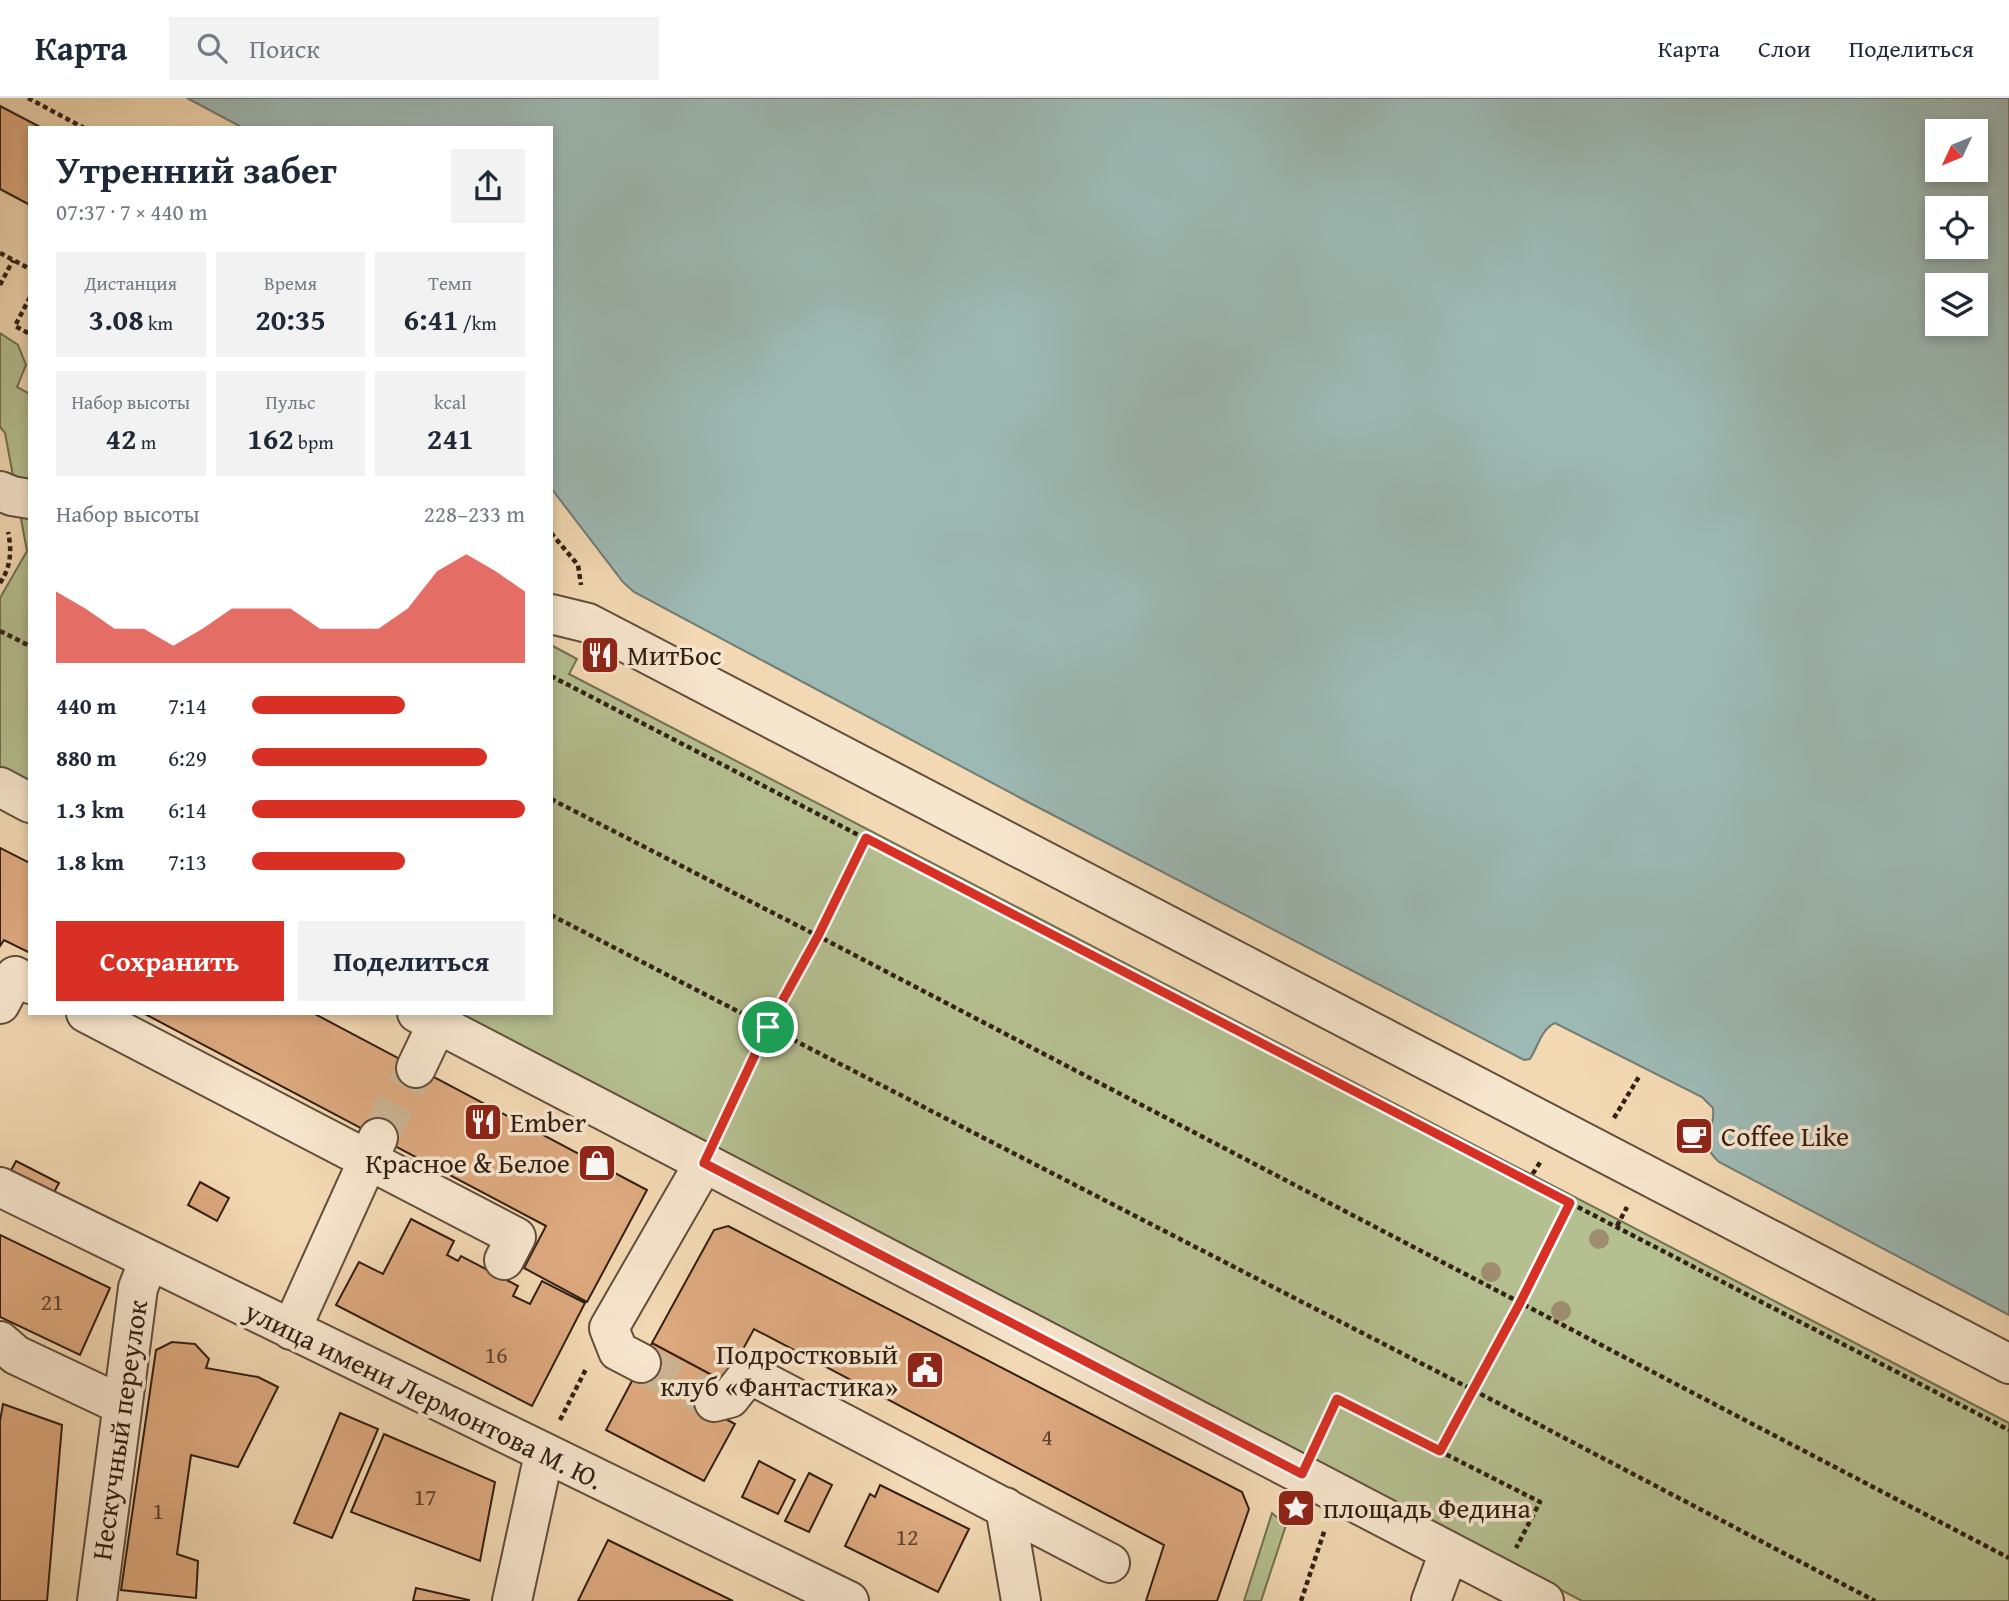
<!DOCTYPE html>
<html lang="ru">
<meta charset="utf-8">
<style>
:root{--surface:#fff;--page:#f2f2f3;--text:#1f2937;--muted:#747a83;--line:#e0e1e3;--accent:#d93025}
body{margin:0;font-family:"Gentium Book Plus",serif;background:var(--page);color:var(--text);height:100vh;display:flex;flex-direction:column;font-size:26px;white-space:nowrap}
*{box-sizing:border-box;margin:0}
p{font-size:23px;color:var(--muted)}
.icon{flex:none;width:38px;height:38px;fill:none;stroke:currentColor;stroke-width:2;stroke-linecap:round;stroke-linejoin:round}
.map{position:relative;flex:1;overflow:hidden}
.sheet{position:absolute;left:28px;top:28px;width:525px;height:889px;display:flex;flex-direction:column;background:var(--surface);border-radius:0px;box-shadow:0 4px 10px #0003}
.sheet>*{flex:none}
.needle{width:46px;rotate:226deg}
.fabs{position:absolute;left:1925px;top:21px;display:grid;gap:14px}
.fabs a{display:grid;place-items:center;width:63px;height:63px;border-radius:0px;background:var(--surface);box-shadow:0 4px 10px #0003;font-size:35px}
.pin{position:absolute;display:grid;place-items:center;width:60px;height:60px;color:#fff;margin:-30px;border:4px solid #fff;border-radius:50%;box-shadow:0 2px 7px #0007}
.round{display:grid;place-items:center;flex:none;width:74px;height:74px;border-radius:0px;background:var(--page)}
.overview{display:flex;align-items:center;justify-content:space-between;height:119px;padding:0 28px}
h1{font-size:38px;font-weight:600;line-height:52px}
.stats{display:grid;grid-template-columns:repeat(3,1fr);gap:10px;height:119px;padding:7px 28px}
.stats div{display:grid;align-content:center;border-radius:0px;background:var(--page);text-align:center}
.stats b{font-size:30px;font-weight:600}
.stats small{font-size:19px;font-weight:400}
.stats p{font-size:19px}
.chart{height:196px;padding:14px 28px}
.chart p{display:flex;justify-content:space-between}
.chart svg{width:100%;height:126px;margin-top:7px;fill:var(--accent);opacity:.7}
.button{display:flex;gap:14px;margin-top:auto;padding:14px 28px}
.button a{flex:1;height:80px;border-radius:0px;background:var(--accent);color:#fff;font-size:28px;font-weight:600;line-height:80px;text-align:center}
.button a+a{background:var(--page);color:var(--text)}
ul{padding:0 28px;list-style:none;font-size:23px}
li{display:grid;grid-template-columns:112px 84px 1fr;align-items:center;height:52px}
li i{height:18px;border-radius:9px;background:var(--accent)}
header{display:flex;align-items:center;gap:42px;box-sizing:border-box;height:98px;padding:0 35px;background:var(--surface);border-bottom:2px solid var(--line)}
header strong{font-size:33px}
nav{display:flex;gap:38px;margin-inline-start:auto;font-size:24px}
.search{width:490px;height:63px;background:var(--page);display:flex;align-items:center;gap:18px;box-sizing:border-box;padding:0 24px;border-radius:0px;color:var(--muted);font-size:26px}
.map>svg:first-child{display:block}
.green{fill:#b5c091;stroke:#737052;stroke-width:2}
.water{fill:#9db9b4;stroke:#727b74;stroke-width:2;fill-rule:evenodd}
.building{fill:#dea97f;stroke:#311f14;stroke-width:2}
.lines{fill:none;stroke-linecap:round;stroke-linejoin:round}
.minor-tunnel{stroke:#ccb493;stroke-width:38;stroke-dasharray:38 19;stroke-linecap:butt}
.minor-casing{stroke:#624e3c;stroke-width:42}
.path{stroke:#311f14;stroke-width:4.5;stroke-dasharray:5 3.5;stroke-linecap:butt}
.minor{stroke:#f7e6ce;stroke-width:38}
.tree{fill:#9e8d70}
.route-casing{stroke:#fff;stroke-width:14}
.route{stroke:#d93025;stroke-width:9}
.labels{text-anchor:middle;stroke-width:7;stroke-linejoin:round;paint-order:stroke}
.number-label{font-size:24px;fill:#5c422f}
.poi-label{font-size:28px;fill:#311f14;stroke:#f7e6ce;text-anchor:start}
.street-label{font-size:28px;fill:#311f14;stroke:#f7e6ce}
</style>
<header>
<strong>Карта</strong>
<div class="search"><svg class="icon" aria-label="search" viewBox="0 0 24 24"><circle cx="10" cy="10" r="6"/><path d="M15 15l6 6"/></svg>Поиск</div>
<nav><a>Карта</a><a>Слои</a><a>Поделиться</a></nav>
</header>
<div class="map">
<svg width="2009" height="1503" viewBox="0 0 2009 1503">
<rect width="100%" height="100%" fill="#f3d9b3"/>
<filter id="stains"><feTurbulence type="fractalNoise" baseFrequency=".00286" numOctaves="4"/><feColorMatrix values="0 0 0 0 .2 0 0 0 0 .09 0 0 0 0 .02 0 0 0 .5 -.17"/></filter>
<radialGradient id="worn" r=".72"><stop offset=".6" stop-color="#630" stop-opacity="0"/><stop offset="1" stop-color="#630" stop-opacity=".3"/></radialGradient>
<path class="green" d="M0 235 18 247 26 267 17 289 30 296V692L0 677V500L27 453 5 335 0 329Z
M551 547 577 561 569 576 2009 1325V1503H1582L457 915H551Z
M1272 1415 1286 1427 1261 1503H1244Z"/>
<path class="water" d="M187 0H2009V1217L1719 1064C1696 1043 1716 1036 1713 1010L1702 999 1555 925C1541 931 1538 949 1530 961L1524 962 1026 703 634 494 623 484 551 390V30H243ZM1937 33H1976V72H1937ZM1937 110H1976V149H1937ZM1937 187H1976V226H1937Z"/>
<path class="building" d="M0 8 42 30H30V107L0 91Z
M0 750 30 765V855L4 842 0 848Z
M143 915H313L647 1092 587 1204 524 1170 546 1128Z
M1693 1026 1705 1034 1694 1052 1682 1043Z
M16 1063 59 1085 51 1100 8 1078Z
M200 1084 229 1100 217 1123 188 1107Z
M411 1121 454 1143 447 1157 458 1163 461 1158 518 1188 513 1198 530 1206 542 1183 585 1205 532 1308 336 1207 359 1164 383 1176Z
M728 1128 1242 1394 1249 1411 1217 1503H1146L1164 1447 754 1231 725 1284 652 1245 714 1132Z
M0 1137 110 1190 80 1257 0 1219Z
M172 1244 195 1246 209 1261 206 1270 258 1279 278 1289 238 1369 191 1357 177 1456 198 1463 196 1500 121 1492 156 1252Z
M652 1245 725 1284 709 1312 735 1326 704 1383 606 1332Z
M3 1306 62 1327 47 1503H0V1323Z
M340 1315 378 1331 332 1440 294 1425Z
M384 1336 495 1384 480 1463 351 1414Z
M759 1363 795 1382 778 1416 742 1399Z
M809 1375 832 1387 809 1434 785 1423Z
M880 1387 969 1431 938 1494 845 1448 870 1396 875 1399Z
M608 1442 733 1503H578Z
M416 1490 469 1502V1503H413Z"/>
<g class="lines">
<path class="minor-tunnel" d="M378 1040 416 970
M641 1265 714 1304"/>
<g class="minor-casing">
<path id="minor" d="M0 393 12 398 30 401
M551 516 588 525 2009 1266
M0 689 30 705
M0 906 15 878 30 886
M86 915 516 1139 504 1162
M417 915 1544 1503
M416 970 437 926
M0 1089 849 1503
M291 1232 378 1040
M0 1243 16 1257 122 1307
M641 1265 618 1253 609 1230 704 1065
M714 1304 730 1300 749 1276 1110 1465
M1005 1409 1021 1503
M97 1503 138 1190 149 1162
M512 1503 544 1356
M1431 1503 1449 1454"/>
</g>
<path class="path" d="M28 0 84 30
M0 155 30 171
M0 187 13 162
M30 199 15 228 30 236
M551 435 578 467 581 487
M0 485C11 469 12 452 8 434
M0 533 30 548
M551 578 2009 1332
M551 701 818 838 2009 1460
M551 817 1473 1292 1875 1503
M1614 1020 1640 977
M719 1033C766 934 818 838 866 740
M1528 1083 1541 1063
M1617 1128 1627 1109
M560 1322 586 1271
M1317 1344 1337 1301 1540 1404 1516 1450
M1440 1353 1520 1205 1570 1105
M1301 1503 1325 1431"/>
<use href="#minor" class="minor"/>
</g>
<g class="tree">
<circle cx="1599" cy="1141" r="10"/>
<circle cx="1491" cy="1174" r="10"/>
<circle cx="1561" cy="1213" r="10"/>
</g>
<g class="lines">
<g class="route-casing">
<path id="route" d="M866 740 1570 1105 1520 1205 1440 1353 1337 1301 1302 1376 704 1065 768 929 818 838Z"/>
</g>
<use href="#route" class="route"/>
</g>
<defs>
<g id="restaurant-square" transform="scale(2.0125)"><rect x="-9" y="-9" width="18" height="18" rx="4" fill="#8f2418" stroke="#f7e6ce"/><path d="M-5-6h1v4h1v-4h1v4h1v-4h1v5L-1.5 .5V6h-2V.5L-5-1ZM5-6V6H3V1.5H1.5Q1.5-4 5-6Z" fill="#fff"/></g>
<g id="cafe-square" transform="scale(2.0125)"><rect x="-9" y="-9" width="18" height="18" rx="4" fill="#8f2418" stroke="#f7e6ce"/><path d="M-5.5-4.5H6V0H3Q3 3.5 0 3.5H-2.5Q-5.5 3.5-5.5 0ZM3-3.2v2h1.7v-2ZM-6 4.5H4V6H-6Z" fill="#fff"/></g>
<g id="shop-square" transform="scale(2.0125)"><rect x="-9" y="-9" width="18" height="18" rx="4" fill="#8f2418" stroke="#f7e6ce"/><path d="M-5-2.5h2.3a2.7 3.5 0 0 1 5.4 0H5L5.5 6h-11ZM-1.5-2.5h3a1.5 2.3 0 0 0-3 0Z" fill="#fff"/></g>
<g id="civic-square" transform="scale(2.0125)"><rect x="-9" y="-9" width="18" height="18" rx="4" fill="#8f2418" stroke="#f7e6ce"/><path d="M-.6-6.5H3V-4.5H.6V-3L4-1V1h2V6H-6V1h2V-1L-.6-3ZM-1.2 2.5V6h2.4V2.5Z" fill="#fff"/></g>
<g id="sight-square" transform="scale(2.0125)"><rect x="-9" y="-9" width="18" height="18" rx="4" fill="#8f2418" stroke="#f7e6ce"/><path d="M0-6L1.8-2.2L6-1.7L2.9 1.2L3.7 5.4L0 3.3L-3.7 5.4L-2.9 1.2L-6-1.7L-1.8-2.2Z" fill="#fff"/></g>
</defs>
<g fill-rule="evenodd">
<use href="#restaurant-square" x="600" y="557"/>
<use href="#restaurant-square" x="483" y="1024"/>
<use href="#cafe-square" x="1694" y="1038"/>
<use href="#shop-square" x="597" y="1065"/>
<use href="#civic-square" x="925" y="1272"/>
<use href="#sight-square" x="1296" y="1410"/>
</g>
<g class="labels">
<g class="number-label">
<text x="52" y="1212">21</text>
<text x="496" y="1265">16</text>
<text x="1047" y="1347">4</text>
<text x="425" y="1407">17</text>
<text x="158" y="1421">1</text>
<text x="907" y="1447">12</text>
</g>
<g class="poi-label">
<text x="627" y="567">МитБос</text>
<text x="510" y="1034">Ember</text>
<text x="1721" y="1048">Coffee Like</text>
<text x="570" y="1075" text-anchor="end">Красное &amp; Белое</text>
<text x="898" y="1266" text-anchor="end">Подростковый<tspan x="898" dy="32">клуб «Фантастика»</tspan></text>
<text x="1323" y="1420">площадь Федина</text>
</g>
<g class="street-label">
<text transform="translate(424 1297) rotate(26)" y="10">улица имени Лермонтова М. Ю.</text>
<text transform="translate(119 1332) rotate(-82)" y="10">Нескучный переулок</text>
</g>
</g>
<rect width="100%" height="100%" filter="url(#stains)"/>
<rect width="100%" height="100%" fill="url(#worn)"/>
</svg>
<div class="fabs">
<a><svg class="needle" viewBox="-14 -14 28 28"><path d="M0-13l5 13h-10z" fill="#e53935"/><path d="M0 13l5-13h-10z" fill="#747a83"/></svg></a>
<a><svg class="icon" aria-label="locate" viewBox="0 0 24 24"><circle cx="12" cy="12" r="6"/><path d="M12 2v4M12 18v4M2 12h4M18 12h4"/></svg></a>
<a><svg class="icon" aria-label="layers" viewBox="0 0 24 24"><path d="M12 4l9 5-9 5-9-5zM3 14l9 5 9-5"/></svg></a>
</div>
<div class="pin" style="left:768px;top:929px;background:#1e9e55"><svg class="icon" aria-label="arrive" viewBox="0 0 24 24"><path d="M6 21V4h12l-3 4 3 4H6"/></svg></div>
<section class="sheet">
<div class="overview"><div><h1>Утренний забег</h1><p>07:37 · 7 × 440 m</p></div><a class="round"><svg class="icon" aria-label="share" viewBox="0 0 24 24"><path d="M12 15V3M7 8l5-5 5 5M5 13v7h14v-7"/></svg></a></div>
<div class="stats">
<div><p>Дистанция</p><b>3.08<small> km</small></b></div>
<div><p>Время</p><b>20:35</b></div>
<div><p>Темп</p><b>6:41<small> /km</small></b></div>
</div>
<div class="stats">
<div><p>Набор высоты</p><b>42<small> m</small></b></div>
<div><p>Пульс</p><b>162<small> bpm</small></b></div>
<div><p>kcal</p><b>241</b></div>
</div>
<div class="chart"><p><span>Набор высоты</span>228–233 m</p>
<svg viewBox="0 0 160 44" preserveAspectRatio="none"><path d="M0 44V19L10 25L20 32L30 32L40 38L50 32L60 25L70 25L80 25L90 32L100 32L110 32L120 25L130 12L140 6L150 12L160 19V44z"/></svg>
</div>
<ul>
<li><b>440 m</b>7:14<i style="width:56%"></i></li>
<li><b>880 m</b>6:29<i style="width:86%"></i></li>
<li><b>1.3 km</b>6:14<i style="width:100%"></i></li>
<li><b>1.8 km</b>7:13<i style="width:56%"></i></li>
</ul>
<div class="button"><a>Сохранить</a><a>Поделиться</a></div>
</section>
</div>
